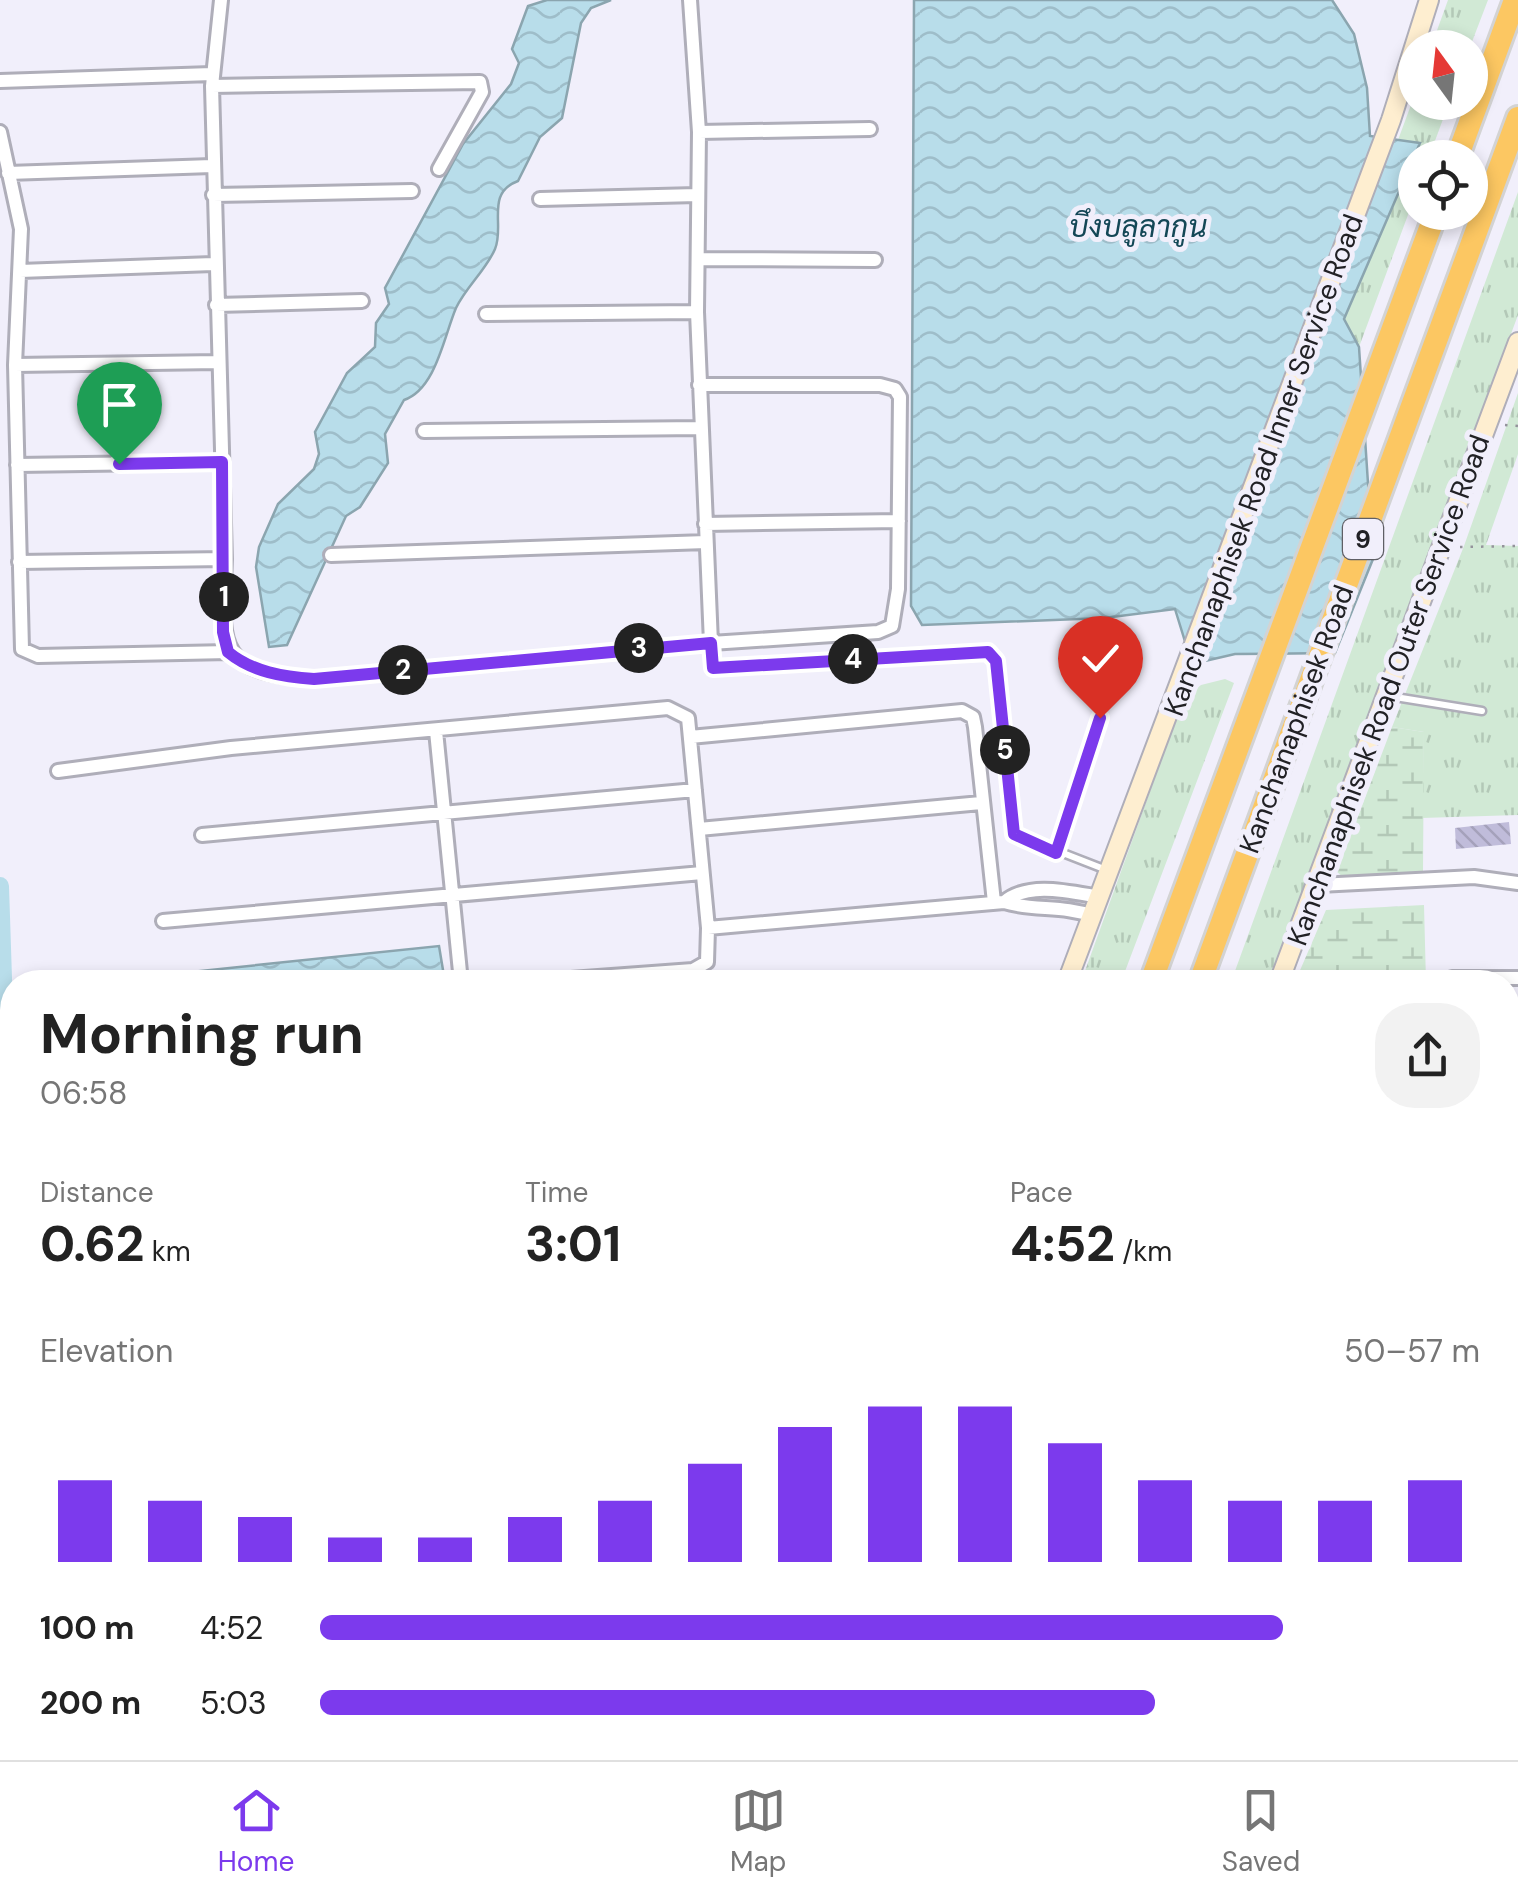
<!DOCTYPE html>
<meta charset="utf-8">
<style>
:root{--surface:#fff;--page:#f2f2f2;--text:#222;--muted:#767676;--line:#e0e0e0;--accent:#7c3aed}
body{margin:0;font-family:"DM Sans",Sarabun,sans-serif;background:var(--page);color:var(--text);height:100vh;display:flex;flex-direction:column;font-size:38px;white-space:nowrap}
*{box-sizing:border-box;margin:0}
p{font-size:32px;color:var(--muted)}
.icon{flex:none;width:55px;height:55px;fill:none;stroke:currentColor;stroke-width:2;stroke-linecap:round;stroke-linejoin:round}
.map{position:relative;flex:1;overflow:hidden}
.panel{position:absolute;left:0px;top:970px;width:1520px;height:790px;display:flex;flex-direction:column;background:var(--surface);border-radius:40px 40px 0 0;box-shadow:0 5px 15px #0003}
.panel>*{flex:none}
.needle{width:65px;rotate:345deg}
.controls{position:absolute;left:1398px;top:30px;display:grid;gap:20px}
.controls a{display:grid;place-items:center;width:90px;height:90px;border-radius:50%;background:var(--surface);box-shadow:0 5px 15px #0003;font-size:50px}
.pin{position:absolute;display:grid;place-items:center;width:85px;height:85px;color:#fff;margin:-102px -42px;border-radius:50% 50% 50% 0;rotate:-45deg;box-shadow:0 0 10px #0007}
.pin .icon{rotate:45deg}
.km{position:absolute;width:50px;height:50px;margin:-25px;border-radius:50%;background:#222;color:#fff;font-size:28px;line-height:50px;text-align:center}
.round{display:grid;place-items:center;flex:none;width:105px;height:105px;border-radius:40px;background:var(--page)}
.overview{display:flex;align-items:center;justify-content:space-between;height:170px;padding:0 40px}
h1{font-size:55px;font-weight:700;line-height:75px}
.stats{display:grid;grid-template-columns:repeat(3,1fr);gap:15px;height:170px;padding:10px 40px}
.stats div{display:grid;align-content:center}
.stats b{font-size:50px;font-weight:700}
.stats small{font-size:28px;font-weight:400}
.stats p{font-size:28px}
.chart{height:280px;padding:20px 40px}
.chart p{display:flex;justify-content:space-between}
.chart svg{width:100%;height:180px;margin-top:10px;stroke:var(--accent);stroke-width:6}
ul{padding:0 40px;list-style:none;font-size:32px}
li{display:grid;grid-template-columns:160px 120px 1fr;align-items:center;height:75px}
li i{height:25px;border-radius:12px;background:var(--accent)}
.dock{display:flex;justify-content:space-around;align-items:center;height:140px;border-top:2px solid var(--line);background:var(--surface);font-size:28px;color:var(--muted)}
.dock a{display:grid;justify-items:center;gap:5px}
.dock .on{color:var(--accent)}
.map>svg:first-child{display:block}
.grass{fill:url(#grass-tufts)}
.wetland{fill:url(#wetland-marsh)}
.water{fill:url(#water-waves);stroke:#8ba5af;stroke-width:2.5}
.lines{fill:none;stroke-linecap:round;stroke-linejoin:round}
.canal{stroke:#b8ddea;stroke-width:18}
.building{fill:url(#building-back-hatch)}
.service-casing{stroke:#afaeb9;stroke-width:11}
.minor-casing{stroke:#afaeb9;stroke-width:18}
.secondary-casing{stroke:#afaeb9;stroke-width:22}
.motorway-casing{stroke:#d3d3d3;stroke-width:28}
.path{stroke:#94939b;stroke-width:2.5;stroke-dasharray:2.5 8;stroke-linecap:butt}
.service{stroke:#fff;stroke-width:6}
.minor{stroke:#fff;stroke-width:12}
.secondary{stroke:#feeed0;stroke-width:18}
.motorway{stroke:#fcc762;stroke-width:22}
.route-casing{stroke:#fff;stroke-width:20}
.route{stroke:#7c3aed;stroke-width:12}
.labels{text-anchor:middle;stroke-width:10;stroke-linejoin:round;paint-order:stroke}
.shield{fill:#f1effb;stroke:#5f5f65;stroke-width:2.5}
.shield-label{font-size:25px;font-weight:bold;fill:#212125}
.street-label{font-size:28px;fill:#212125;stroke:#f1effb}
.water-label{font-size:30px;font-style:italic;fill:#144756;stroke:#f1effb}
</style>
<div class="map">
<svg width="1518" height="1760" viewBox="0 0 1518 1760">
<defs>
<pattern id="grass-tufts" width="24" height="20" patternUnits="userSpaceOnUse" patternTransform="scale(2.5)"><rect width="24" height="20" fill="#d1e9d5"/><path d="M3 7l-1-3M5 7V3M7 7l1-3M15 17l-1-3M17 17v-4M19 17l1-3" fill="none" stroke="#b3c8b7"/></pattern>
<pattern id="wetland-marsh" width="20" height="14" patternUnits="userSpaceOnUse" patternTransform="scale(2.5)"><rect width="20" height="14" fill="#d1e9d5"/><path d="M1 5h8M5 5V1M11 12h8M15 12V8" fill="none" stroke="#b3c8b7"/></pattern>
<pattern id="water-waves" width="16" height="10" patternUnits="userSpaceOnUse" patternTransform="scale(2.5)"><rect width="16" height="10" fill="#b8ddea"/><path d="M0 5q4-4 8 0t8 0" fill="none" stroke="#9ebdc9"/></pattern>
<pattern id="building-back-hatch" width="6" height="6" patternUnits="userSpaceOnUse" patternTransform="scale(2.5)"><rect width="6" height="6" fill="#c0bcda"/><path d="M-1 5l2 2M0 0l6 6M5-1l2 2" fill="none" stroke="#a5a1bb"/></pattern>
</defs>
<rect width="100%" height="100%" fill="#f1effb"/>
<path class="grass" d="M1448 0H1488L1470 47H1431Z
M1415 94V102L1449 103 1429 157 1415 158V196L1359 347 1344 319 1419 144 1398 140Z
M1518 192V315L1271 982H1231Z
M1518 393V454L1486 545 1518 546V815L1422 818 1424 732 1392 727 1464 546Z
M1225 679 1234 683 1121 982H1081L1183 700 1201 685Z"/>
<path class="wetland" d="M1392 727 1424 732 1423 871 1343 877 1337 872Z
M1424 905 1426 982H1295L1326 910Z"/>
<path class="water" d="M547 0H611L591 8 581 23 562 118 540 137 518 181C485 193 505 226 495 249 486 270 466 287 456 308 444 336 436 389 404 400L385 434 388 463 360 507 346 516 287 645 269 647 256 567 259 547 278 504 314 469 319 454 315 432 347 373 375 347 376 323 389 304 385 288 463 144 511 84 519 63 512 49 528 6Z
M914 0H1332L1354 34 1367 88 1370 136 1420 143 1344 319 1359 347 1373 559 1335 653 1235 654 1192 664 1175 609 1104 618 922 625 911 606Z
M439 946 445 982H94H95Z"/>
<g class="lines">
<path class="canal" d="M0 886 11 1224
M1508 1733 1510 1760"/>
</g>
<path class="building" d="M1509 822 1511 844 1456 849 1455 828Z"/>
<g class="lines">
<g class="service-casing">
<path id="service" d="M711 645 713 668 988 652 996 661 1014 834 1104 869
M1389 696 1482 711
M1056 853 1100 718"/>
</g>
<g class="minor-casing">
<path id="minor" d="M221 0 212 86 225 559C222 645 214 673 314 679L711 643 697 312 699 132 690 0
M0 81 212 74
M212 86 480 82 482 92 439 169
M0 132 21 229 15 365 22 649 38 656 229 652
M699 132 870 129
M8 173 212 166
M213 195 412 191
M540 199 697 195
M698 259 875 260
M20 271 213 264
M216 305 362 301
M486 314 697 312
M15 365 218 362
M699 385H880L895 389 900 397 898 589 892 626 878 632 711 643
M424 431 701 428
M17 465 222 462
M705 524 899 521
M331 555 706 542
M19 562 225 559
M436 731 461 982
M690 737 962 711 973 717 975 727 994 902
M58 771 231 748 668 708 688 718 708 928 707 962 693 970 530 982
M699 829 981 803
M202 835 695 790
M1319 885 1474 877 1518 883
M1004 902C1029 881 1070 892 1100 897
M163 921 702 873
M708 928 1004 902C1033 911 1063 905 1093 916
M1452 978H1518
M1508 1098H1518
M1508 1192H1518
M0 1306H12
M0 1417H12
M0 1547 12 1549
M0 1679H12
M0 1696H12
M1516 1704H1518
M119 1748V1760
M503 1748 504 1760"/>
</g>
<g class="secondary-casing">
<path id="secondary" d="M1067 982 1391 120 1429 0
M1279 982 1518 342
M778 1760 783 1748
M992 1760 996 1748"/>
</g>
<g class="motorway-casing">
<path id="motorway" d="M1457 158 1515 0
M1151 982 1436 212
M1200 982 1518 118
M829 1760 837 1748
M933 1760 936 1748"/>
</g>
<path class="path" d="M1505 425 1518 426
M1460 547 1518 546
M0 1237H12"/>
<use href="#service" class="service"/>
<use href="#minor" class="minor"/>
<use href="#secondary" class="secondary"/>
<use href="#motorway" class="motorway"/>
</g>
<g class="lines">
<g class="route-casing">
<path id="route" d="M119 464 222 462 223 632 228 652C252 672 284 677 314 679L711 643 713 668 988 652 996 661 1014 834 1056 853 1100 718"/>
</g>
<use href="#route" class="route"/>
</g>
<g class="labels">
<rect class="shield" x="1343" y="519" width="40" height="40" rx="8"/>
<g class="shield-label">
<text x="1363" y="548">9</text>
</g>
<g class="street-label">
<text transform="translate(1263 465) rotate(-70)" y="10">Kanchanaphisek Road Inner Service Road</text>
<text transform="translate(1388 690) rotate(-70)" y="10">Kanchanaphisek Road Outer Service Road</text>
<text transform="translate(1296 719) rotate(-70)" y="10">Kanchanaphisek Road</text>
</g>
<g class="water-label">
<text x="1138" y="237">บึงบลูลากูน</text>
</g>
</g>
</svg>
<div class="controls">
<a><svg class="needle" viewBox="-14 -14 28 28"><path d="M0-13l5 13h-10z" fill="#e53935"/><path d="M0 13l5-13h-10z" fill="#767676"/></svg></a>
<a><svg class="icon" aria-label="locate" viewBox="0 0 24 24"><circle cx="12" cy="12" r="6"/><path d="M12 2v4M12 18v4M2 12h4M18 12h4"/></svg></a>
</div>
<div class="pin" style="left:119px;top:464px;background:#1e9e55"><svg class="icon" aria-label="arrive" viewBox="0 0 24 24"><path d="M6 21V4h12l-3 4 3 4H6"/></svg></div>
<div class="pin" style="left:1100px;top:718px;background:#d93025"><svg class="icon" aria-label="check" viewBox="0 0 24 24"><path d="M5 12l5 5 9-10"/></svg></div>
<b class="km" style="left:224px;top:597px">1</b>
<b class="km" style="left:403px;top:670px">2</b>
<b class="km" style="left:639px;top:648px">3</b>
<b class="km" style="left:853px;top:659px">4</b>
<b class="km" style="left:1005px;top:750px">5</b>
<section class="panel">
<div class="overview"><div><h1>Morning run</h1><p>06:58</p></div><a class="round"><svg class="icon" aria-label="share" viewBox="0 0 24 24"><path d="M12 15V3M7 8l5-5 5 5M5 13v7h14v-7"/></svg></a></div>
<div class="stats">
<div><p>Distance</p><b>0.62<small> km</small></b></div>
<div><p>Time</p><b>3:01</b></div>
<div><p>Pace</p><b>4:52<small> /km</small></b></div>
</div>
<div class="chart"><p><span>Elevation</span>50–57 m</p>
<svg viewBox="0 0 160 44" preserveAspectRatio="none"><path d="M5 44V24M15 44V29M25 44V33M35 44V38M45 44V38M55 44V33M65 44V29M75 44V20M85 44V11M95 44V6M105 44V6M115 44V15M125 44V24M135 44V29M145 44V29M155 44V24"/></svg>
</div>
<ul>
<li><b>100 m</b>4:52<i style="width:83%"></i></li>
<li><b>200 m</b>5:03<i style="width:72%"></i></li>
</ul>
</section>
</div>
<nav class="dock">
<a class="on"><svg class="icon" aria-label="home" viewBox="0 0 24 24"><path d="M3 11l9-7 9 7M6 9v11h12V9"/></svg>Home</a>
<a><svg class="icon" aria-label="map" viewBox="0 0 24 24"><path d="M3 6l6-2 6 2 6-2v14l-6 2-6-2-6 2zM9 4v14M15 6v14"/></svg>Map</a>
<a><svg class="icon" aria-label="saved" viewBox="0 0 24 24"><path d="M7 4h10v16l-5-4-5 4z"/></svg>Saved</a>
</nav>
